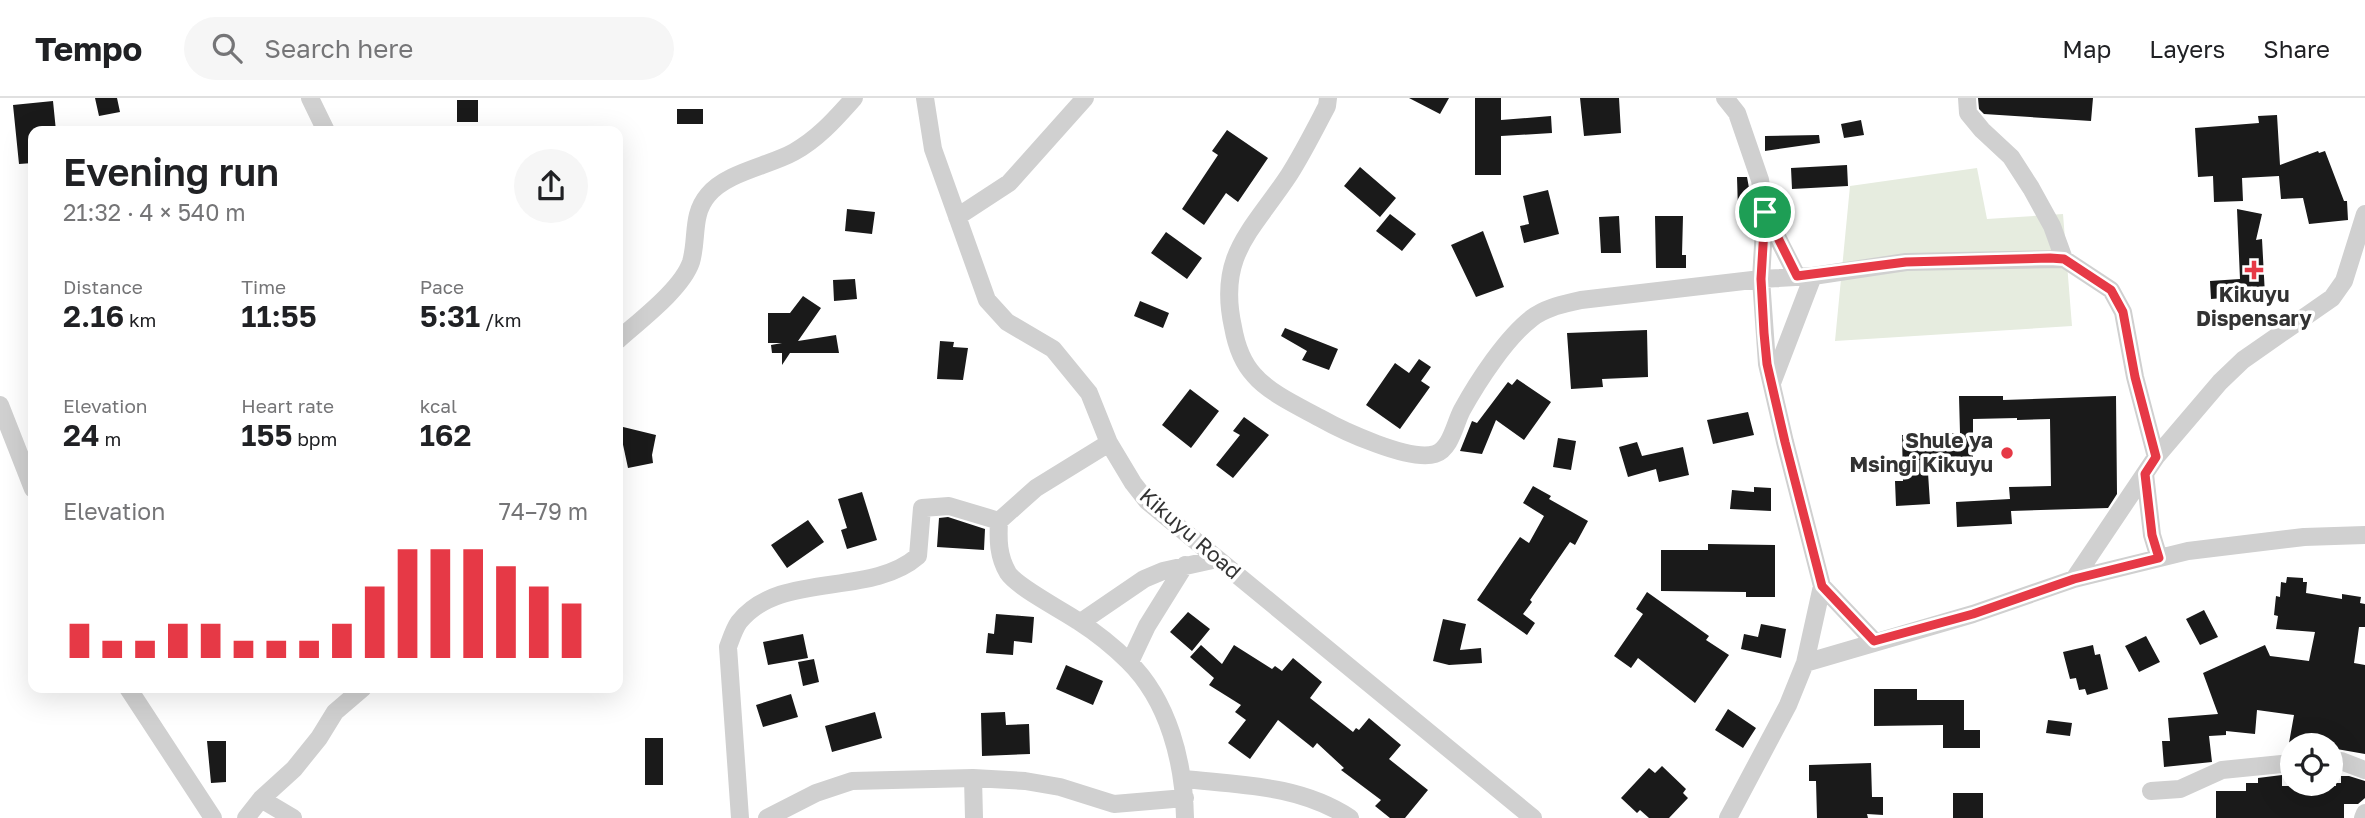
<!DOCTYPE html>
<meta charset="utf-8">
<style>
:root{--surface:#fff;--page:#f6f6f6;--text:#202124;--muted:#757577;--line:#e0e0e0;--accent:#e63946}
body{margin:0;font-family:"Golos Text",sans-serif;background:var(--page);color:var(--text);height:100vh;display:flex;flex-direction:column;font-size:26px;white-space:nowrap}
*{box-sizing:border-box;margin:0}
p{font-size:23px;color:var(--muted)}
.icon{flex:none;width:38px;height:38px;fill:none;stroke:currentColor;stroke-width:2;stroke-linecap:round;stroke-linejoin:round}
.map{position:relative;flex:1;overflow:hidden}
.drawer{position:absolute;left:28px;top:28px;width:595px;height:567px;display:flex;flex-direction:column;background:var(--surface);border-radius:14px;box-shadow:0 7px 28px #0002}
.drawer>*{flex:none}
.controls{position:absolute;left:2280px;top:635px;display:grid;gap:14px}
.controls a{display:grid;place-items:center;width:63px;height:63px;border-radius:50%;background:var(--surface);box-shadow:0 7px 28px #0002;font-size:35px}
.pin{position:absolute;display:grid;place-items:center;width:60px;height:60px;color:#fff;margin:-30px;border:4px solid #fff;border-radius:50%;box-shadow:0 2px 7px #0007}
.round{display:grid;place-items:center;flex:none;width:74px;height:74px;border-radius:37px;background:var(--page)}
.headline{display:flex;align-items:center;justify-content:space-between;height:119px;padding:0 35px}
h1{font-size:38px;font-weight:600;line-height:52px}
.metrics{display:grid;grid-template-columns:repeat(3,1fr);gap:10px;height:119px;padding:7px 35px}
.metrics div{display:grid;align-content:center}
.metrics b{font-size:30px;font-weight:600}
.metrics small{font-size:19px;font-weight:400}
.metrics p{font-size:19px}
.chart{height:196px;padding:14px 35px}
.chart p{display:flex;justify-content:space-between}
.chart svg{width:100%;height:126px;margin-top:7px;stroke:var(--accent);stroke-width:6}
header{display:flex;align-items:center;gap:42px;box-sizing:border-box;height:98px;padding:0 35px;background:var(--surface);border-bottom:2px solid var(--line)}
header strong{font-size:33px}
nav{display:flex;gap:38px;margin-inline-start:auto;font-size:24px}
.search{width:490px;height:63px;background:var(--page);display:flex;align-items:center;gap:18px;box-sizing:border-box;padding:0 24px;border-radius:38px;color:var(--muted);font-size:26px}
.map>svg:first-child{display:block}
.green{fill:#e6ecdf}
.building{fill:#1a1a1a}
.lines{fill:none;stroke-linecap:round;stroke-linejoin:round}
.street{stroke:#d0d0d0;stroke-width:18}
.route-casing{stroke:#fff;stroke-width:14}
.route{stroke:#e63946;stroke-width:9}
.poi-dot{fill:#e63946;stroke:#fff;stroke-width:2.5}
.labels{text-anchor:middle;stroke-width:7;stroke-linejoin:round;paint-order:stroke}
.poi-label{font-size:21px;font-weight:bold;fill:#333;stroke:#fff}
.street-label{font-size:21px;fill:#333;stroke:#fff}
</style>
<header>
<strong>Tempo</strong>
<div class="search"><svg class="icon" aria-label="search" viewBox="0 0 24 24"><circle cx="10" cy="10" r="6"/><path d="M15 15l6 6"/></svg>Search here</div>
<nav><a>Map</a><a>Layers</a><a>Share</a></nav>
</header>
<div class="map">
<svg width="2365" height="720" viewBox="0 0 2365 720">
<rect width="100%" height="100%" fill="#fff"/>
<path class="green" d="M1977 70 1987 121 2063 116 2072 228 1835 243 1850 88Z"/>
<path class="building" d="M95 0H117L120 14 99 18Z
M1409 0H1449L1440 16Z
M1475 0H1501V22L1551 18 1552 35 1501 38V77H1475Z
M1580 0H1619L1621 35 1584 38Z
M1978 0H2093L2091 23 1984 16 1979 11Z
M457 2H478V24H457Z
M53 3 56 33H33V65L19 66 13 7Z
M677 11H703V26H677Z
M2277 17 2280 67 2318 53 2319 55 2325 53 2344 103H2347L2348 122 2309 126 2303 100 2281 101 2279 78 2242 80 2243 103 2214 104 2213 78 2198 79 2195 30 2259 25 2258 18Z
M1861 22 1864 37 1844 40 1841 26Z
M1227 32 1268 60 1238 104 1226 95 1204 127 1182 111 1218 57 1212 53Z
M1819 37 1820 45 1765 53V38Z
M1847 67 1848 88 1792 91 1791 70Z
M1360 69 1396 100 1380 119 1344 88Z
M1737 79H1747L1753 112H1738Z
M1548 92 1559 136 1524 145 1520 128 1529 126 1523 98Z
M847 111 875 114 872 136 845 133Z
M2237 111 2262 116 2256 142 2262 141 2265 197 2211 201 2210 183 2240 181Z
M1390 116 1416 136 1402 153 1376 133Z
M1619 118 1621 155H1601L1599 119Z
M1655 118H1683L1682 157H1686V170H1656Z
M1483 133 1504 189 1476 199 1451 147Z
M1166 134 1202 160 1187 181 1151 155Z
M855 181 857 201 834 203 833 182Z
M803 198 821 210 798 243 836 237 839 255H790L782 267V255H772L771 247 782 245H768V215H790Z
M1140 203 1169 215 1163 230 1134 218Z
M1285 230 1338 251 1329 272 1302 262 1307 253 1281 238Z
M1647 232 1648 279 1602 281 1603 289 1571 291 1567 235Z
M940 243 954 244 953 249 968 250 963 282 937 281Z
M1419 261 1431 269 1421 283 1430 289 1400 331 1366 307 1395 265 1409 275Z
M1517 281 1551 304 1524 342 1496 322 1482 356 1460 353 1472 323 1477 325 1508 284 1512 287Z
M1190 291 1219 313 1191 350 1162 327Z
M1959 298H2003V302L2116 298 2117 396 2108 410 2011 413 2012 426 1957 429 1956 404 2010 401 2009 389 2051 388 2050 321 2017 322V320L1973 321V359H1927L1930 406 1896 408 1895 383H1903L1902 337 1960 335Z
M1748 314 1754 337 1713 346 1707 322Z
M1244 319 1269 337 1233 380 1216 367 1240 337 1233 333Z
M619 328 656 337 652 357 653 365 628 370Z
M1558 340 1576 343 1571 372 1553 369Z
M1637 344 1642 358 1683 349 1689 377 1659 384 1656 371 1628 379 1619 349Z
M1533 388 1551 398 1549 401 1588 423 1575 447 1570 444 1530 502 1532 504 1523 516 1535 525 1527 537 1477 502 1520 439 1529 445 1544 418 1523 405Z
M1754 389 1771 390V413L1730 411 1732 392 1754 394Z
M862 394 877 442 847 451 841 432 847 430 838 401Z
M948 419 985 431 984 452 937 449 939 420Z
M808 422 824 444 787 470 771 447Z
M1708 446 1775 447V499H1746V494L1661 493V452H1708Z
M2287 479 2303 480V484H2307L2306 495 2342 501V496L2361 499 2360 505 2365 506V529H2359L2354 565 2365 567V656L2331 650V648L2289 645 2294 617 2257 612 2255 636 2226 633V637L2209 638 2212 664 2164 669 2162 643H2170L2168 620 2218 616 2203 575 2265 547 2270 558 2309 563 2315 534 2276 531 2278 518 2274 517 2276 498 2280 499 2281 484 2286 485Z
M1647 494 1709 538 1706 542 1729 557 1695 605 1638 560 1631 570 1614 558 1643 516 1636 511Z
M2204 512 2218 539 2200 547 2186 521Z
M1188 514 1210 531 1192 553 1170 534Z
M996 516 1034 519 1032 545 1014 543 1013 557 986 555 988 535 994 536Z
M1443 521 1466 526 1460 552 1481 550 1482 565 1449 567 1433 563Z
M1761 526 1786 531 1781 560 1741 551 1744 536 1758 539Z
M803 536 808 560 768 567 763 544Z
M2146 538 2160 564 2139 574 2125 548Z
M1201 547 1222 566 1234 547 1272 571 1275 568 1282 573 1293 560 1322 584 1310 600 1353 634 1356 630 1359 632 1369 620 1401 647 1389 661 1428 692 1405 720H1390L1375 708 1381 702 1341 672 1344 670 1317 645 1313 650 1278 622 1250 661 1228 645 1246 622 1235 614 1241 607 1209 587 1214 580 1190 559Z
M2093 547 2095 557 2100 556 2108 591 2087 597 2085 591 2079 592 2076 580 2070 581 2063 554Z
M814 561 819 584 803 588 798 564Z
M1066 567 1103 583 1093 607 1056 591Z
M1874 591H1917V602H1964V632H1980V650H1943V627L1874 628Z
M791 596 798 619 763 629 756 607Z
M1728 611 1756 630 1743 650 1715 632Z
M875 614 882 640 832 654 825 628Z
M1005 614 1006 627 1029 626 1030 656 982 658 981 615Z
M2048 622 2072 625 2070 638 2046 635Z
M645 640H663V687H645Z
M207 643H226V684L211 685Z
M1871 665 1872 699H1883V717L1867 716 1868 720H1817L1816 683H1809V667Z
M1662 668 1686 691 1683 695 1688 700 1669 720H1649L1640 712 1637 715 1621 700 1649 670 1655 675Z
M2282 677V688H2336V685H2341V678H2349L2365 683V700L2358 706H2344V720H2216V693H2246V685H2258V680Z
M1953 695H1983V720H1953Z"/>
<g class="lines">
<path class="street" d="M310 0 326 33
M925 0 933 51 987 202 1007 224 1053 251 1089 295 1109 345 1133 385 1147 403 1533 720
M1328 0 1327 8C1315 31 1303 55 1289 77 1252 133 1217 157 1233 229 1236 246 1242 264 1254 277 1269 295 1300 309 1320 320 1343 333 1410 364 1435 356 1451 351 1455 325 1462 312 1478 283 1506 240 1532 220 1546 209 1565 206 1581 202L1761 181 1813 178 1906 164 2064 161
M1725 0 1737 15 1760 82 1765 114 1761 181 1767 266 1785 344 1822 488 1805 565 1788 607 1728 720
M1967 0 1968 15 1982 32 2011 59 2031 90 2052 128 2064 161 2111 192 2123 214 2135 279 2156 359
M1766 117 1797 178
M957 119 1009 85 1085 0
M618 242C639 223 682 191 691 164 698 140 691 117 708 97 727 74 769 68 794 54 819 40 836 20 854 0
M1772 285 1813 178
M0 307 33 391
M1109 345 1036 390 999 423C998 442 998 458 1008 475 1017 489 1062 512 1078 523 1095 534 1114 549 1128 563 1169 603 1184 665 1185 720
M2145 376 2152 437 2159 460
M2074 481 2156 359 2220 284 2243 262 2332 200 2344 183 2365 116
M1822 488 1874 543
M1081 524 1144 481 1163 473 1217 461
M1130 564 1147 528 1185 467
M1805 565 1973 516 2074 481 2188 453 2304 439 2365 437
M128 590 213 720
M2331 664 2341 663 2365 672
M973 680 974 720
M1184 681C1241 687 1300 687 1350 720
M2151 693 2180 691 2222 672 2292 665
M261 701 293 720
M246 720 261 701 294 671 319 640 335 614 363 590
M740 720 728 549C731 541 734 531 739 524 780 472 870 500 918 458L922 410 949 408 999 423
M767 720 816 695 852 683 973 680 1025 683 1060 689 1114 706 1185 700
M2363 720 2365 715"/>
</g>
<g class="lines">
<g class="route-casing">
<path id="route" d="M1765 114 1797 178 1906 164 2050 160 2064 161 2111 192 2123 214 2135 279 2156 359 2145 376 2152 437 2159 460 2074 481 1973 516 1874 543 1822 488 1785 344 1767 266 1764 235 1761 181Z"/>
</g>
<use href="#route" class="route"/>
</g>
<g class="poi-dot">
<path d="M2250.5 161.5h7v7h7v7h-7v7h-7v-7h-7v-7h7z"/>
<circle cx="2007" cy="355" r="7"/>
</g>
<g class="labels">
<g class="poi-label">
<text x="2254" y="204">Kikuyu<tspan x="2254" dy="24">Dispensary</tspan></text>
<text x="1993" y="350" text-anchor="end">Shule ya<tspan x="1993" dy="24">Msingi Kikuyu</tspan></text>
</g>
<g class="street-label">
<text transform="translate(1190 436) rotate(41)" y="7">Kikuyu Road</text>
</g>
</g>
</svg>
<div class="controls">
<a><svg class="icon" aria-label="locate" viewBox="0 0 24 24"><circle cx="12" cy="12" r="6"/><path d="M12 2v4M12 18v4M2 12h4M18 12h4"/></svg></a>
</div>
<div class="pin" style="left:1765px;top:114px;background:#1e9e55"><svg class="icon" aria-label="arrive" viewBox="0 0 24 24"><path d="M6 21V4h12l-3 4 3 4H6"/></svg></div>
<section class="drawer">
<div class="headline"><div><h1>Evening run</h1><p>21:32 · 4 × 540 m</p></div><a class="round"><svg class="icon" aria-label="share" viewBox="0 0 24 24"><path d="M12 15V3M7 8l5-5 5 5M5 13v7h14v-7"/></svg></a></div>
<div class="metrics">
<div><p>Distance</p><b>2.16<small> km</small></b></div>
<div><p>Time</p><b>11:55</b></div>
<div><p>Pace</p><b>5:31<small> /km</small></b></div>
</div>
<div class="metrics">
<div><p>Elevation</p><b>24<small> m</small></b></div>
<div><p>Heart rate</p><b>155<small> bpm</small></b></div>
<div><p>kcal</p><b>162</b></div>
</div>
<div class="chart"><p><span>Elevation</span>74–79 m</p>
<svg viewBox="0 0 160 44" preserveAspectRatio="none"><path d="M5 44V32M15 44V38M25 44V38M35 44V32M45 44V32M55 44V38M65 44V38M75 44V38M85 44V32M95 44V19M105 44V6M115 44V6M125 44V6M135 44V12M145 44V19M155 44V25"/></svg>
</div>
</section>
</div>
